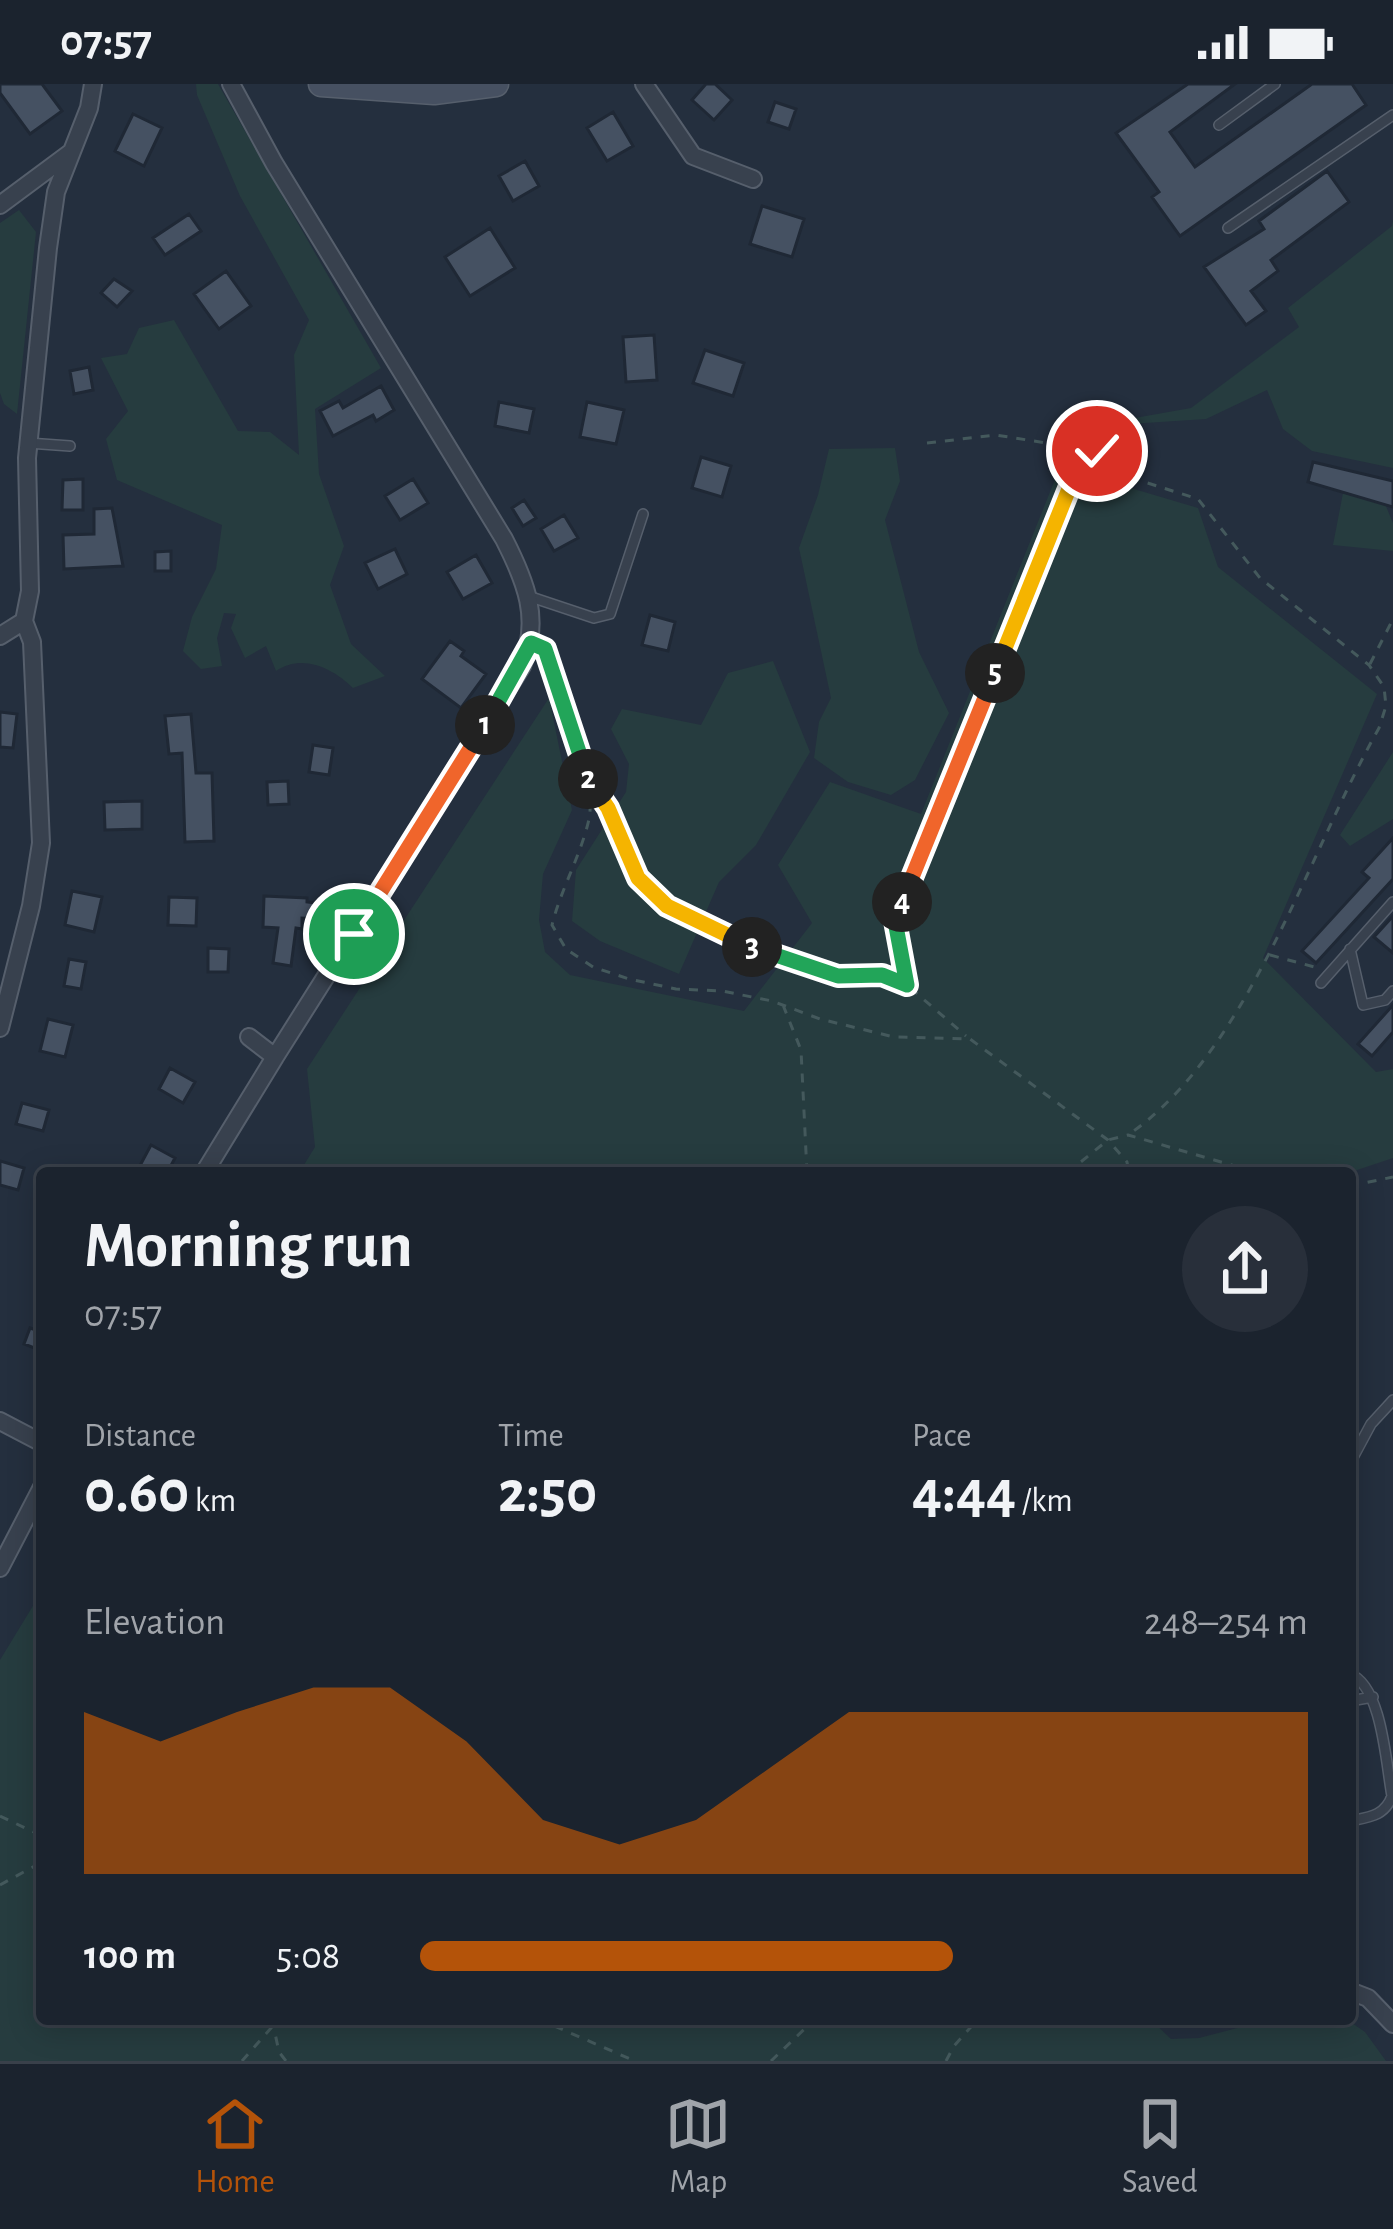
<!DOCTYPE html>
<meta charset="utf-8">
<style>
:root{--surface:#1b232e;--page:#282f3a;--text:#f1f3f6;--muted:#a0a4aa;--line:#39404a;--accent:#b45309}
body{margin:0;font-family:"Alegreya Sans",sans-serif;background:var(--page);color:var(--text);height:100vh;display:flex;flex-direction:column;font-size:45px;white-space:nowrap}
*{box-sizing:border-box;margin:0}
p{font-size:39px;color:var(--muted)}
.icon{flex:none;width:66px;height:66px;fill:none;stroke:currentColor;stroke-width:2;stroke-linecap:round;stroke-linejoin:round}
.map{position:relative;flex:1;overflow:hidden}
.side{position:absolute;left:36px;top:1083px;width:1320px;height:858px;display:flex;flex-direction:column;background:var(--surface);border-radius:12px;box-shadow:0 6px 30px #0003,0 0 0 3px var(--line)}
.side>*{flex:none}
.pin{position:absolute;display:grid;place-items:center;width:102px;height:102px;color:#fff;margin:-51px;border:6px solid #fff;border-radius:50%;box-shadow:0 3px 12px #0007}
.km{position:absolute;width:60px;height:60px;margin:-30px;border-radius:50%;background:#222;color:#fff;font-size:33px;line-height:60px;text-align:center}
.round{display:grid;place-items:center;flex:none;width:126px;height:126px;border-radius:63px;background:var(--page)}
.summary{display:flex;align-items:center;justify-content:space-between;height:204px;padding:0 48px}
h1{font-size:66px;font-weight:700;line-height:90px}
.figures{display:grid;grid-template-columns:repeat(3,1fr);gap:18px;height:204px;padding:12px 48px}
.figures div{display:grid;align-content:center}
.figures b{font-size:60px;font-weight:700}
.figures small{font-size:33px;font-weight:400}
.figures p{font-size:33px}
.chart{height:336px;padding:24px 48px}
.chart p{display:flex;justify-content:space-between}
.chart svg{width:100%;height:216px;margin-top:12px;fill:var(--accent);opacity:.7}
ul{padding:0 48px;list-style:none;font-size:39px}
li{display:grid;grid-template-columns:192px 144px 1fr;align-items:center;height:90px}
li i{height:30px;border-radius:15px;background:var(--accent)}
.status{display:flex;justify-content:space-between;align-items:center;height:84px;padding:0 60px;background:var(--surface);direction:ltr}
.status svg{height:33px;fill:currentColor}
.dock{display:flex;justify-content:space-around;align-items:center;height:168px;border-top:3px solid var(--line);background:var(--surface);font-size:33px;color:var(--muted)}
.dock a{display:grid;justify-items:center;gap:6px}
.dock .on{color:var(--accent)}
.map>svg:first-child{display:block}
.green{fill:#263c3f}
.building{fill:#455162;stroke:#1f2835;stroke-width:3}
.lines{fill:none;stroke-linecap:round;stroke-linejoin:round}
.lane-casing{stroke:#565f6c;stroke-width:12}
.street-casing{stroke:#565f6c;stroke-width:20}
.secondary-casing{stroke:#565f6c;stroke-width:27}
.path{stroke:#44595c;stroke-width:3;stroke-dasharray:9 9;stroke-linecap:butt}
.lane{stroke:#38414e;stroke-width:9}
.street{stroke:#38414e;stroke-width:16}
.secondary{stroke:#465061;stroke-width:24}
.split-1-casing{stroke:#fff;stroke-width:24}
.split-2-casing{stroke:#fff;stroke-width:24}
.split-3-casing{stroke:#fff;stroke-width:24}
.split-4-casing{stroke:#fff;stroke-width:24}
.split-5-casing{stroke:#fff;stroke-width:24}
.split-6-casing{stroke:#fff;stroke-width:24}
.split-1{stroke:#f0652b;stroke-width:15}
.split-2{stroke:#22a559;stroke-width:15}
.split-3{stroke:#f5b400;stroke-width:15}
.split-4{stroke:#22a559;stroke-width:15}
.split-5{stroke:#f0652b;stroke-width:15}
.split-6{stroke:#f5b400;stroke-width:15}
</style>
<div class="status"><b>07:57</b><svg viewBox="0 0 49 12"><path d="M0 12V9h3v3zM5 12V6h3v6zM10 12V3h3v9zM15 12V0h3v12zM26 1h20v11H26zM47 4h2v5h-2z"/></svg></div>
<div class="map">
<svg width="1393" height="1977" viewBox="0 0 1393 1977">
<rect width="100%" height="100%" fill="#242f3e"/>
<path class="green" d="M196 0H218L381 284 315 325 319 390 344 462 330 501 351 560 385 592 353 604C333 584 302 569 276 587L266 562 245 574 231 544 236 530 224 529 217 554 222 582 201 585 183 567 192 533 216 485 222 441 117 396 106 355 128 327 101 274 127 270 139 244 174 236 238 347 270 348 299 371 294 271 309 236 240 112 197 11Z
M19 126 36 148 17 330 4 320 0 309V139Z
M1393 137V384L1312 367 1283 345 1267 306 1206 335 1084 343 1191 324 1299 243 1288 224 1392 142Z
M895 364 900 397 885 436 919 568 949 629 915 696 891 711 848 698 814 674 819 638 831 614 799 464 818 411 829 365Z
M1060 383 1198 424 1218 483 1377 610 1263 874 1376 988 1393 985V1074L1348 1089H299L315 1063 307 985 549 614 572 726 543 790 539 836 545 868 570 891 744 927 812 839 778 781 830 698 921 730Z
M1343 409 1385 420 1393 439V467L1333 461Z
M773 577 810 668 756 761 719 798 679 890 600 857 572 837 576 786 626 708 629 680 611 645 622 625 701 641 728 589Z
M1393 668V735L1350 762 1340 751Z
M42 1507V1935H1150L1171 1955 1199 1954 1272 1935H1346L1365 1948 1386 1977H0V1576Z"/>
<path class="building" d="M0 0H42L62 27 30 50 0 9Z
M706 0H715L732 16 714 36 692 16Z
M1188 0H1235L1170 48 1195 83 1312 0H1352L1366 21 1180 152 1152 113 1159 108 1116 49Z
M775 18 796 25 789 45 768 38Z
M613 28 633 62 607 77 587 44Z
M133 30 162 44 144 82 115 67Z
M525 77 539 102 513 117 499 92Z
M1327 87 1349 118 1271 176 1278 187 1251 207 1266 227 1246 241 1204 183 1264 145 1259 137Z
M762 122 804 135 792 173 750 160Z
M189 130 201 147 165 171 153 154Z
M490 144 515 184 470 212 445 173Z
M226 187 251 222 219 245 194 210Z
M114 195 132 207 117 223 101 209Z
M654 251 657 296 626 298 623 253Z
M705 266 744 279 733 312 693 299Z
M89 283 93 306 74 310 70 287Z
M381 302 394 326 376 337 373 331 333 352 320 327 339 317 343 324Z
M499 318 534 325 529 349 495 342Z
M587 318 624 326 616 360 580 353Z
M701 373 731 382 722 413 692 404Z
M1313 378 1393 397V423L1308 398Z
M83 395V426H62L63 396Z
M413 395 428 419 400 436 385 412Z
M524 416 536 434 523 442 512 424Z
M112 424 123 482 64 485 63 451 94 450V425Z
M564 431 578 454 554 467 541 445Z
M395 465 407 490 378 505 365 479Z
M171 467V487H155V468Z
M476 471 492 499 463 515 447 488Z
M650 531 675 538 668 567 642 561Z
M450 557 464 567 461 572 486 590 461 624 422 595Z
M0 628 17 630 13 664 0 663Z
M191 630 196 689H212L214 757 185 758 182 669 169 670 165 632Z
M313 661 333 664 329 691 309 688Z
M288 697 289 720 268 721 267 698Z
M142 717V745L105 746 104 718Z
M1393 754V795L1316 879 1302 867 1369 794 1362 788Z
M72 807 102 813 94 848 65 841Z
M264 812 307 814V818L316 819V835L302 834V845L296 844 291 882 273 879 278 844 263 843Z
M169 813 197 814 196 842 168 841Z
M1393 832V869L1374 853Z
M208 864 229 865 228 888H208Z
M69 875 86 878 81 905 64 902Z
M1393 921V948L1372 972 1358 960Z
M48 935 73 941 65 973 40 967Z
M170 984 195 998 183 1019 159 1005Z
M22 1019 49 1026 43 1047 16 1040Z
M151 1061 175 1074 167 1089H136Z
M0 1077 24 1084 18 1106 0 1101Z
M30 1244 42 1248V1267L24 1260Z"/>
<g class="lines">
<g class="lane-casing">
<path id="lane" d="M1219 41 1275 0
M1228 144 1393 31
M28 359 70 362
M528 512 594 534 610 530 643 430
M1350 865 1363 921 1385 916 1393 907
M1321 899 1393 818
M1350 1379 1371 1340 1393 1316
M1350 1590C1382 1602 1386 1680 1392 1712 1385 1732 1369 1733 1350 1737
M1350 1617 1373 1613"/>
</g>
<g class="street-casing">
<path id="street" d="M231 0 274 79 504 455C526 498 541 535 522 582L275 973 249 953
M644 0 693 72 753 95
M0 121 70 69
M0 552 24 537
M0 944 31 822 41 759 32 558 24 537 30 507 27 374 48 164 56 108 89 24 93 0
M204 1089 275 973
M0 1337 42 1359
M0 1484 42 1403
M1350 1907 1368 1914 1393 1940"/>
</g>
<g class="secondary-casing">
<path id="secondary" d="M321 0 434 8 496 0"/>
</g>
<path class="path" d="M927 359 996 351 1097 367 1116 389 1198 415 1260 494 1369 581 1384 603 1386 622 1379 644C1307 771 1249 968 1128 1051
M544 564C560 598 597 700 589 735 581 771 561 805 552 841L566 865 593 883 629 895 676 905 722 907 772 917 820 935 894 953 970 955 1108 1056 1127 1078 1129 1089
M1370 580 1393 535
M587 693 608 724 638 794 667 822 743 859 826 888 882 891 907 901 966 952
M1270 871 1318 884
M907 901 895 837 1100 324
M783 921 801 966 807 1089
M1067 1089 1108 1056 1128 1051 1259 1089
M1350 1102 1393 1093
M0 1732 42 1752
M0 1801 42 1778
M272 1935 279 1968 286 1977
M538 1935 635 1977
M242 1977 279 1935
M771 1977 815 1935
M946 1977 954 1962 978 1935"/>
<use href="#lane" class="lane"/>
<use href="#street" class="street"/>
<use href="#secondary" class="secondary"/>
</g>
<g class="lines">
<g class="split-1-casing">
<path id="split-1" d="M354 850 485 641"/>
</g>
<g class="split-2-casing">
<path id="split-2" d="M485 641 531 559 545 565 588 695"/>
</g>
<g class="split-3-casing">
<path id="split-3" d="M588 695 608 724 638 794 667 822 752 863"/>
</g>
<g class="split-4-casing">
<path id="split-4" d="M752 863 838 892 882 891 907 901 895 837 902 818"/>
</g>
<g class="split-5-casing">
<path id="split-5" d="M902 818 995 589"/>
</g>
<g class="split-6-casing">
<path id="split-6" d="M995 589 1085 365 1097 367"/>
</g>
<use href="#split-1" class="split-1"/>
<use href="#split-2" class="split-2"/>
<use href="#split-3" class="split-3"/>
<use href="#split-4" class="split-4"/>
<use href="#split-5" class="split-5"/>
<use href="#split-6" class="split-6"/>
</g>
</svg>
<div class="pin" style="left:354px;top:850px;background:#1e9e55"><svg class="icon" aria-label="arrive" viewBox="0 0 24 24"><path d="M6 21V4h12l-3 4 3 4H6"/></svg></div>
<div class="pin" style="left:1097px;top:367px;background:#d93025"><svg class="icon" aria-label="check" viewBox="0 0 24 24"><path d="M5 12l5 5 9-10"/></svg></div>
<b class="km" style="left:485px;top:641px">1</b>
<b class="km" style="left:588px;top:695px">2</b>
<b class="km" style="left:752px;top:863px">3</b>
<b class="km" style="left:902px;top:818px">4</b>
<b class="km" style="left:995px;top:589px">5</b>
<section class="side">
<div class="summary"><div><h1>Morning run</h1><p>07:57</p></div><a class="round"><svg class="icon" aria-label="share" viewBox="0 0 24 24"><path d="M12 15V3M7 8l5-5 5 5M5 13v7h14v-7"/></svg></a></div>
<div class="figures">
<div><p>Distance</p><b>0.60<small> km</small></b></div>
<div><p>Time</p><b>2:50</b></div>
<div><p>Pace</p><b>4:44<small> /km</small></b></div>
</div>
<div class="chart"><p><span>Elevation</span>248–254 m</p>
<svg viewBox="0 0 160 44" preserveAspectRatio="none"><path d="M0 44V11L10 17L20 11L30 6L40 6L50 17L60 33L70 38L80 33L90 22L100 11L110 11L120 11L130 11L140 11L150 11L160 11V44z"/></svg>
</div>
<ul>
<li><b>100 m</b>5:08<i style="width:60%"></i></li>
</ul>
</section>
</div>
<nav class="dock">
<a class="on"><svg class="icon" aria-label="home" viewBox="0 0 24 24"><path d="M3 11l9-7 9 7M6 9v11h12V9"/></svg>Home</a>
<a><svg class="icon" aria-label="map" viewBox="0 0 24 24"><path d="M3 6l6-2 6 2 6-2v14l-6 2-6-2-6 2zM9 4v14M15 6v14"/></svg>Map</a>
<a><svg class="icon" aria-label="saved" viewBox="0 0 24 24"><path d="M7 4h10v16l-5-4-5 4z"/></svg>Saved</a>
</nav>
